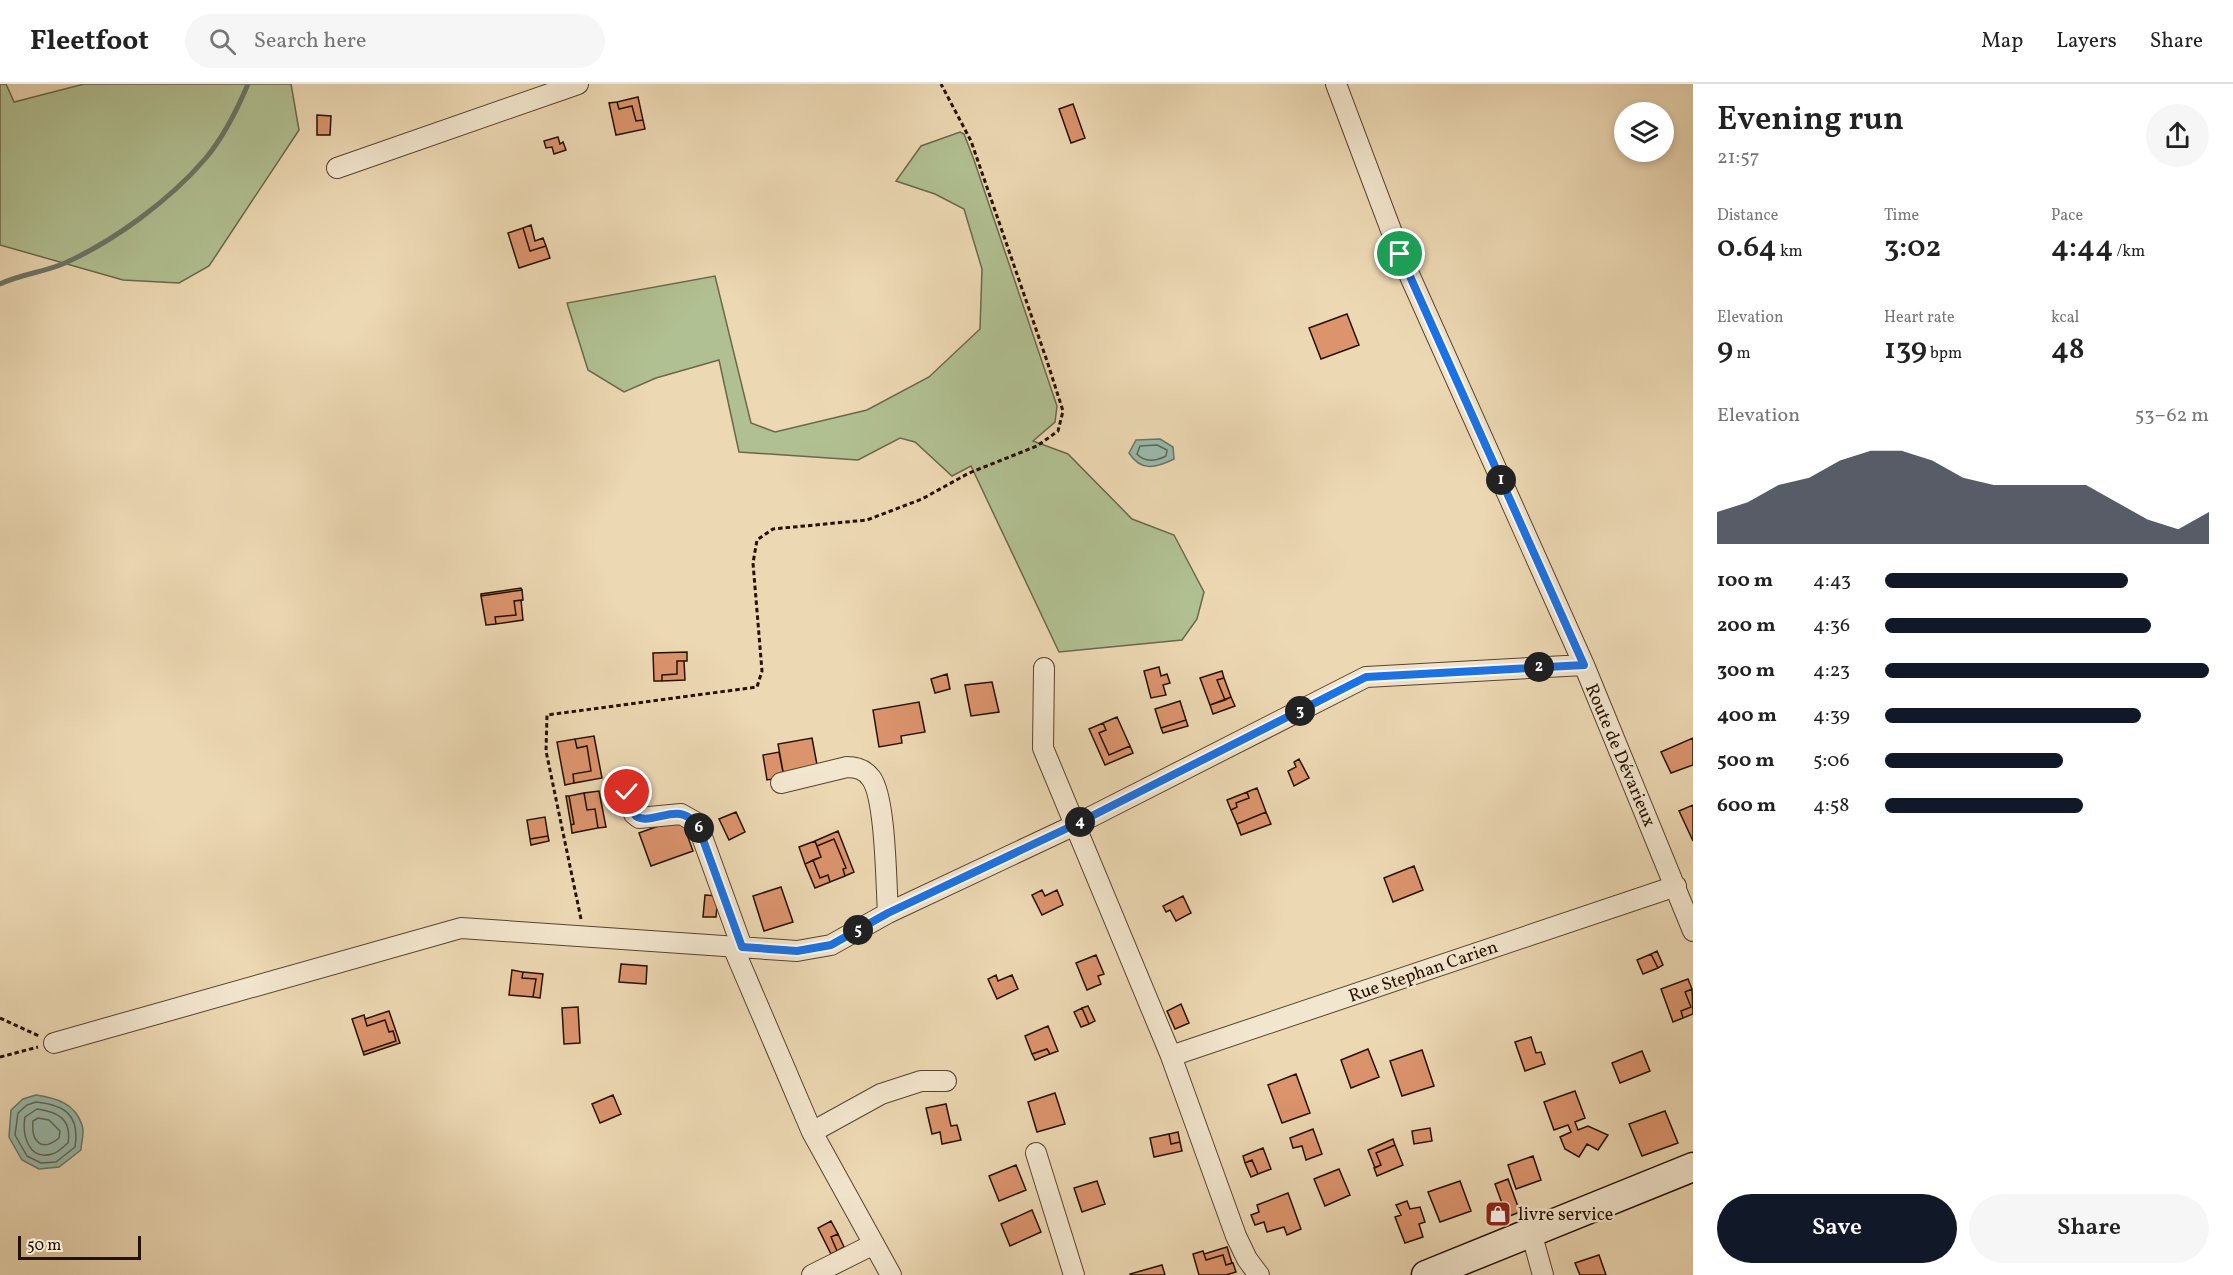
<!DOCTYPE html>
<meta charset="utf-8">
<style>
:root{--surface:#fff;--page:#f6f6f6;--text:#222;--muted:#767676;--line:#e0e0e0;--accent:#111827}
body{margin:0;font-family:Vollkorn,serif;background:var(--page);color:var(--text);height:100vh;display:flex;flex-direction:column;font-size:22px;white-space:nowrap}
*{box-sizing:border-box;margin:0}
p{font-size:20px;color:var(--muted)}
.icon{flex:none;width:33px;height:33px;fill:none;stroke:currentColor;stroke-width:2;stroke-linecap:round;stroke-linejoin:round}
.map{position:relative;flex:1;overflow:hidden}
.sheet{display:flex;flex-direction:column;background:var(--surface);width:540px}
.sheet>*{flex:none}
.controls{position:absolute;left:1614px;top:18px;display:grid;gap:12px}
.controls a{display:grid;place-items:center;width:60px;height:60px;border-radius:50%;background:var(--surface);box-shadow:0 3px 9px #0003;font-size:30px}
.scale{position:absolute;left:18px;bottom:15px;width:123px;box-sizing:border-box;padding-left:6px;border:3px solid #251100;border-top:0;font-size:16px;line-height:21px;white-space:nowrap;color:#251100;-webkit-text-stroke:4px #f3e6ce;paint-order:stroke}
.pin{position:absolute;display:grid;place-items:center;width:51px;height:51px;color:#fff;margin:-26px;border:3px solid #fff;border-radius:50%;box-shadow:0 2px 6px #0007}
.km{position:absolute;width:30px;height:30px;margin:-15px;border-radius:50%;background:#222;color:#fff;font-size:16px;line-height:30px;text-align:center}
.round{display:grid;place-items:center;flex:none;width:63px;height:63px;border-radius:32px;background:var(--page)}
.head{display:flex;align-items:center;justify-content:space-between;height:102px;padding:0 24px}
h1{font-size:33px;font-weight:600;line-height:45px}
.figures{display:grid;grid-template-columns:repeat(3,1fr);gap:9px;height:102px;padding:6px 24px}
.figures div{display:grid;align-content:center}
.figures b{font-size:30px;font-weight:600}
.figures small{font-size:16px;font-weight:400}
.figures p{font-size:16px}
.chart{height:168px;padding:12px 24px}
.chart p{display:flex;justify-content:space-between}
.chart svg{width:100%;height:108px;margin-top:6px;fill:var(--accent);opacity:.7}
.cta{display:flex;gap:12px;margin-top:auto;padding:12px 24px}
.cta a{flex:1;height:69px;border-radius:36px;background:var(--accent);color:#fff;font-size:24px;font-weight:600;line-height:69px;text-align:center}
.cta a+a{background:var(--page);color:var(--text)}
ul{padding:0 24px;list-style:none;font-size:20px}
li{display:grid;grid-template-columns:96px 72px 1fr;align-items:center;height:45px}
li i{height:15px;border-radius:8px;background:var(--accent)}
header{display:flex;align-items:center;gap:36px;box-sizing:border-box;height:84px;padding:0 30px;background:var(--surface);border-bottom:2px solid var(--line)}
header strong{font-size:28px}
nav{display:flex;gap:33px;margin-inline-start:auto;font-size:21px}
.search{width:420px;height:54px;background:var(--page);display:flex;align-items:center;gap:15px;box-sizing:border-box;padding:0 21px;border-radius:33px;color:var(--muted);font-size:22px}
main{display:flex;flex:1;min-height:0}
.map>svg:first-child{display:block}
.green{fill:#b1c092;stroke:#6b6849;stroke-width:1.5}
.water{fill:#99baac;stroke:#6b7667;stroke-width:1.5}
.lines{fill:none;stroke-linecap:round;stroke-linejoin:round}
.shore{stroke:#5f6656;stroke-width:1.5}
.stream{stroke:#6b7667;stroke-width:5}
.building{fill:#dc946d;stroke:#251100;stroke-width:1.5}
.minor-casing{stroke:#57432d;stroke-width:22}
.secondary-casing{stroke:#251100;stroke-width:31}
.path{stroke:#251100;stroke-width:3;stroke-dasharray:4.5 3;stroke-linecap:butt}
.minor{stroke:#f3e6ce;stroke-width:20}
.secondary{stroke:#f3e6ce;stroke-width:28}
.route-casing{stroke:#fff;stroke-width:12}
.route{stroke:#1a73e8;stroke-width:8}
.labels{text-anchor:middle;stroke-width:5;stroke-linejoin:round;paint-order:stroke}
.street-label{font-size:18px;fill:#251100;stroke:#f3e6ce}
.poi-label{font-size:18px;fill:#251100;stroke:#f3e6ce;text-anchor:start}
</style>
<header>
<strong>Fleetfoot</strong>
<div class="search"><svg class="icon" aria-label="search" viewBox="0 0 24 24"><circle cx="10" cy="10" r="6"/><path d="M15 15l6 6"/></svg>Search here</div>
<nav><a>Map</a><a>Layers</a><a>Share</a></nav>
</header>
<main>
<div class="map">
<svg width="1693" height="1191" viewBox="0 0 1693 1191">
<rect width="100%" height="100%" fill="#ecd8b3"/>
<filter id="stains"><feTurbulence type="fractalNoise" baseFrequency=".00333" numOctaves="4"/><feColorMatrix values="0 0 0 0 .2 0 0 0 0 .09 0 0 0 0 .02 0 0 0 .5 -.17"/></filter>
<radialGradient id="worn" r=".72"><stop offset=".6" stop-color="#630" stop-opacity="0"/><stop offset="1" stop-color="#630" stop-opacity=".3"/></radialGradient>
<path class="green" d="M0 0H6L14 18 84 0H291L299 46 209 182 179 199 123 196 0 161Z
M960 48 964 50 974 76 1057 322 1055 338 1033 357 1068 370 1132 435 1174 451 1204 508 1197 535 1182 556 1059 568 971 382 952 392 915 358 900 354 858 376 739 368 719 276 656 294 624 308 588 286 567 219 715 192 751 339 775 348 867 326 929 293 980 245 982 185 964 125 935 110 896 97 921 62Z"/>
<path class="water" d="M1160 355 1173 363 1174 375C1156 384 1141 388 1129 369L1136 356Z
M36 1011C56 1014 75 1019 82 1041 85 1048 81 1059 81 1066L59 1083 39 1085 22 1076 9 1053 11 1026 23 1015Z"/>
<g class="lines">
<path class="shore" d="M1157 361 1167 366 1166 372C1156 377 1145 379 1137 370L1140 362Z
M36 1018C65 1021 80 1031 75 1063L56 1078 41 1079 27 1072 15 1051 18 1029 27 1021Z
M37 1025C58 1028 72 1035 68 1059 63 1063 58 1069 52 1070 28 1077 22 1050 25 1033Z
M38 1034 49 1036 60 1047 59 1054C41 1069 31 1057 33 1037Z"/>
<path class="stream" d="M0 200C21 190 45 188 65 179 114 157 170 116 205 75 223 54 237 26 248 0"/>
</g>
<path class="building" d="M638 13 643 36 636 37 632 22 619 25 617 18Z
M617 18 619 25 632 22 636 37 643 36 645 45 616 51 609 19Z
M1073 20 1085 54 1071 59 1059 25Z
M317 31 331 32 330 51H317Z
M558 53 560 60 563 58 566 66 554 70 552 63 546 64 544 57Z
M531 141 535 157 543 154 546 162 530 167 523 144Z
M523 144 530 167 546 162 550 174 519 184 508 149Z
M1347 230 1359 261 1321 275 1309 244Z
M521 504 522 506 481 512V510Z
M522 506 523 516 514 517 516 531 495 533 496 540 486 541 481 512Z
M521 516 523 536 496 540 495 533 516 531 514 517Z
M687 568V577H677V590L662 591V597H654L653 569Z
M677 577H684L685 596 662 597V591L677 590Z
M1159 583 1161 592 1167 590 1170 599 1163 601 1166 611 1151 614 1144 587Z
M1222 587 1224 594 1217 596 1225 616 1210 621 1200 594Z
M947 590 950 605 935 609 931 595Z
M1224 594 1231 613 1225 616 1217 596Z
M992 598 999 628 971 632 965 601Z
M1231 613 1235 622 1213 630 1210 621Z
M1180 617 1186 636 1161 644 1155 625Z
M919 618 925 648 901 652 902 659 879 663 873 626Z
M1117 633 1130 662 1109 671 1099 649 1106 646 1103 639Z
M1186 636 1188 642 1163 649 1161 644Z
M1103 639 1106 646 1099 649 1109 671 1130 662 1133 669 1105 681 1089 645Z
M594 652 602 694 574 699 573 690 591 687 587 662 577 664 575 655Z
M812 654 818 686 784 693 778 660Z
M1693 654V681L1671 689 1661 668Z
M575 655 577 664 587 662 591 687 573 690 574 699 565 701 557 658Z
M779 668 784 693 767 696 763 671Z
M1299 675 1309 694 1294 702 1288 687 1296 683 1294 678Z
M1257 704 1266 728 1237 740 1231 726 1237 723 1236 719 1249 714 1247 708Z
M599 707 606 743 598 744 595 725 587 726 584 709Z
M1247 708 1249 714 1236 719 1237 723 1231 726 1227 716Z
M584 709 587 726 595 725 598 744 572 749 571 741 574 740 569 712Z
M566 712H569L574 740 571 741Z
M1693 721V757L1679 727Z
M736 728 745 748 729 756 719 735Z
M1266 728 1271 740 1241 751 1237 740Z
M545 733 548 752 530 755 527 736Z
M681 734 693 767 651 782 639 749Z
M838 747 854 788 845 792 843 785 846 784 834 755 817 762 815 757Z
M548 752 549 757 531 761 530 755Z
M834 755 846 784 843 785 845 792 830 798 828 791 820 794 813 776 821 773 817 762Z
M815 757 821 773 805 780 799 763Z
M813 776 820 794 828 791 830 798 815 804 805 780Z
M1414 782 1423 806 1393 818 1384 794Z
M781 803 793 838 764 847 753 812Z
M1042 806 1045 812 1057 806 1063 821 1042 831 1032 811Z
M705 811 718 812 716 833H703Z
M1183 812 1191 829 1176 837 1170 826 1166 828 1163 822Z
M1657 867 1663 881 1658 884 1651 870Z
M1651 870 1658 884 1643 890 1637 876Z
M1096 871 1104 890 1098 892 1101 900 1087 906 1076 879Z
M621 880 647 882 646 900 619 898Z
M512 886 523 888 522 894 536 895 533 913 509 911Z
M523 888 543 890 540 914 533 913 536 895 522 894Z
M996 891 998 897 1012 891 1018 905 997 915 988 895Z
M1688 895 1692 905 1685 908 1691 923 1681 927 1683 934 1673 938 1661 905Z
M1692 905 1693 930 1683 934 1681 927 1691 923 1685 908Z
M1181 920 1189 939 1175 945 1167 927Z
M1088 922 1095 937 1089 940 1082 924Z
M578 923 580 959 564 960 562 924Z
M1082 924 1089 940 1081 943 1074 928Z
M389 927 400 959 364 971 363 968 396 957 393 947 389 948 385 936 367 942 365 935Z
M364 931 367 942 385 936 389 948 393 947 396 957 363 968 352 935Z
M1048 942 1058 967 1050 970 1047 965 1032 970 1025 952Z
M1531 953 1536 969 1541 968 1545 980 1525 987 1515 958Z
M1047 965 1050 970 1035 976 1032 970Z
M1368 965 1379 993 1351 1004 1341 976Z
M1422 966 1434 1002 1402 1012 1390 977Z
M1642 967 1650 987 1620 999 1612 979Z
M1296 990 1310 1029 1282 1039 1268 1001Z
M1575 1007 1585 1034 1575 1038 1578 1046 1588 1042 1608 1051 1598 1066 1587 1060 1579 1073 1565 1065 1560 1053 1571 1048 1568 1041 1554 1046 1544 1018Z
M1055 1009 1065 1040 1037 1048 1028 1018Z
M613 1011 621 1030 600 1039 592 1020Z
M946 1020 951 1042 957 1041 961 1056 942 1060 940 1048 932 1050 926 1024Z
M1665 1027 1678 1059 1642 1072 1629 1040Z
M1430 1044 1432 1057 1414 1060 1412 1047Z
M1313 1045 1322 1070 1306 1076 1302 1062 1293 1064 1290 1054Z
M1178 1048 1180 1058 1171 1060 1169 1050Z
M1169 1050 1171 1060 1180 1058 1182 1067 1154 1073 1150 1054Z
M1393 1055 1395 1061 1376 1069 1381 1081 1375 1084 1368 1066Z
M1395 1061 1403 1081 1377 1092 1374 1084 1381 1081 1376 1069Z
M1263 1064 1271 1085 1258 1090 1252 1076 1245 1079 1243 1072Z
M1533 1072 1541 1096 1516 1105 1508 1081Z
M1252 1076 1258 1090 1251 1093 1245 1079Z
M1016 1081 1026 1106 999 1117 989 1092Z
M1339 1085 1350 1111 1325 1122 1314 1095Z
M1508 1095 1520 1128 1507 1133 1495 1100Z
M1097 1097 1105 1120 1082 1128 1074 1104Z
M1460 1097 1471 1127 1440 1138 1428 1108Z
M1288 1109 1301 1145 1287 1151 1284 1143 1267 1148 1264 1138 1255 1141 1251 1131 1259 1128 1257 1121Z
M1407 1117 1410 1125 1420 1123 1425 1138 1419 1140 1423 1153 1405 1159 1395 1133 1401 1131 1396 1121Z
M1032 1126 1041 1148 1010 1162 1001 1140Z
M831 1137 838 1150 831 1153 837 1167 831 1170 818 1144Z
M838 1150 844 1163 837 1167 831 1153Z
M1227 1163 1232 1179 1226 1181 1223 1171 1206 1176 1204 1170Z
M1203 1167 1206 1176 1223 1171 1226 1181 1233 1179 1236 1188 1226 1191H1199L1193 1170Z
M1599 1171 1606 1191H1580L1575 1179Z
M1162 1181 1165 1191H1130V1190Z"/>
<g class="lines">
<g class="minor-casing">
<path id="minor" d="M1336 0 1400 170 1584 581 1693 847
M337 84 578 0
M1044 584 1043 664 1171 972 1236 1152 1247 1175 1259 1191
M781 699 847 683C858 683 865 686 871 694 886 714 886 801 888 829
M627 708 634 730 639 734 681 730 697 739 742 863
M733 863 812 1048 891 1191
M54 959 461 844 797 867 831 861 888 829 1075 741 1366 593 1584 581
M1171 972 1676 802
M812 1048 881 1010 921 997H946
M1036 1069 1074 1191
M1531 1148 1543 1191
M812 1191 874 1160"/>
</g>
<g class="secondary-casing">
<path id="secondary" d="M1426 1191 1693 1083"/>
</g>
<path class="path" d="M581 835 546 667 547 631 757 603 762 587 753 479 757 456 773 445 867 436 922 415 969 389 1037 362 1058 347 1063 327 1047 277 971 57 941 0
M0 934 39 952
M0 973 38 963"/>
<use href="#minor" class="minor"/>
<use href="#secondary" class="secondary"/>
</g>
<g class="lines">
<g class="route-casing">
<path id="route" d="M627 708C629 715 631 725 635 731 643 741 668 727 680 730 687 731 692 735 697 739L742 863 797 867 831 861 888 829 1074 741 1366 593 1584 581 1400 170"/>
</g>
<use href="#route" class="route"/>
</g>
<defs>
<g id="shop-square" transform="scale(1.35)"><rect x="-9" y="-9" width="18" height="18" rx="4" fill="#8f2418" stroke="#f3e6ce"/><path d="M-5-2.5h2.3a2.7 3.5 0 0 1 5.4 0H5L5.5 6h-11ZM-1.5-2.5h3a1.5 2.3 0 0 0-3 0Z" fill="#fff"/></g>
</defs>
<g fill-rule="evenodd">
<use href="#shop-square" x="1498" y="1130"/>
</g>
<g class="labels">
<g class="street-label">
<text transform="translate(1621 671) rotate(67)" y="6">Route de Dévarieux</text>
<text transform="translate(1423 887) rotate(-19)" y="6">Rue Stephan Carien</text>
</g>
<g class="poi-label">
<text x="1518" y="1136">livre service</text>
</g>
</g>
<rect width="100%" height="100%" filter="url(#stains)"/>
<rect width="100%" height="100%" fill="url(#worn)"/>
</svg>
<div class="controls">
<a><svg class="icon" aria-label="layers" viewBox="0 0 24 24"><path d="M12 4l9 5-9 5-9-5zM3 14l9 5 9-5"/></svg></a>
</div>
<div class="scale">50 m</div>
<div class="pin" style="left:1400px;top:170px;background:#1e9e55"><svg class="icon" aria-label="arrive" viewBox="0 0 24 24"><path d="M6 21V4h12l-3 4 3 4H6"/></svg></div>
<div class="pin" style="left:627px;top:708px;background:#d93025"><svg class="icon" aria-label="check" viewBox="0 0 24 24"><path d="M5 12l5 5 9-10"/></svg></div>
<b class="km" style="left:1501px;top:396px">1</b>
<b class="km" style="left:1539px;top:583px">2</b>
<b class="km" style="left:1300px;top:627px">3</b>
<b class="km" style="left:1080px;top:738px">4</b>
<b class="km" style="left:858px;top:846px">5</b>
<b class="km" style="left:699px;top:744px">6</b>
</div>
<section class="sheet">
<div class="head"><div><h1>Evening run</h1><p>21:57</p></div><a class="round"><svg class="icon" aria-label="share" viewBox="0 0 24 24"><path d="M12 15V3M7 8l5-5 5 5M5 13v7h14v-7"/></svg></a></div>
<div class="figures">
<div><p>Distance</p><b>0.64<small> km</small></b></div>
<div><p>Time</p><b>3:02</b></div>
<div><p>Pace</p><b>4:44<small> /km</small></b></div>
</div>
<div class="figures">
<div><p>Elevation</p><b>9<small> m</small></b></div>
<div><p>Heart rate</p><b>139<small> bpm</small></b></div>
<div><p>kcal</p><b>48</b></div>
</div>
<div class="chart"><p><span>Elevation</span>53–62 m</p>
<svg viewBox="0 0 160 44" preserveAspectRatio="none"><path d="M0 44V31L10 27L20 20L30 17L40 10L50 6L60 6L70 10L80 17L90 20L100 20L110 20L120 20L130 27L140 34L150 38L160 31V44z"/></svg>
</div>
<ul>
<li><b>100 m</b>4:43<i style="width:75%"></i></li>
<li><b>200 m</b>4:36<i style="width:82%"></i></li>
<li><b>300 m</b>4:23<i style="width:100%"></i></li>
<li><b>400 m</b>4:39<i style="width:79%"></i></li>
<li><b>500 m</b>5:06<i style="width:55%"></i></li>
<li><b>600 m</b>4:58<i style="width:61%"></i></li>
</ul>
<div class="cta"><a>Save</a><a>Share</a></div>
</section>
</main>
